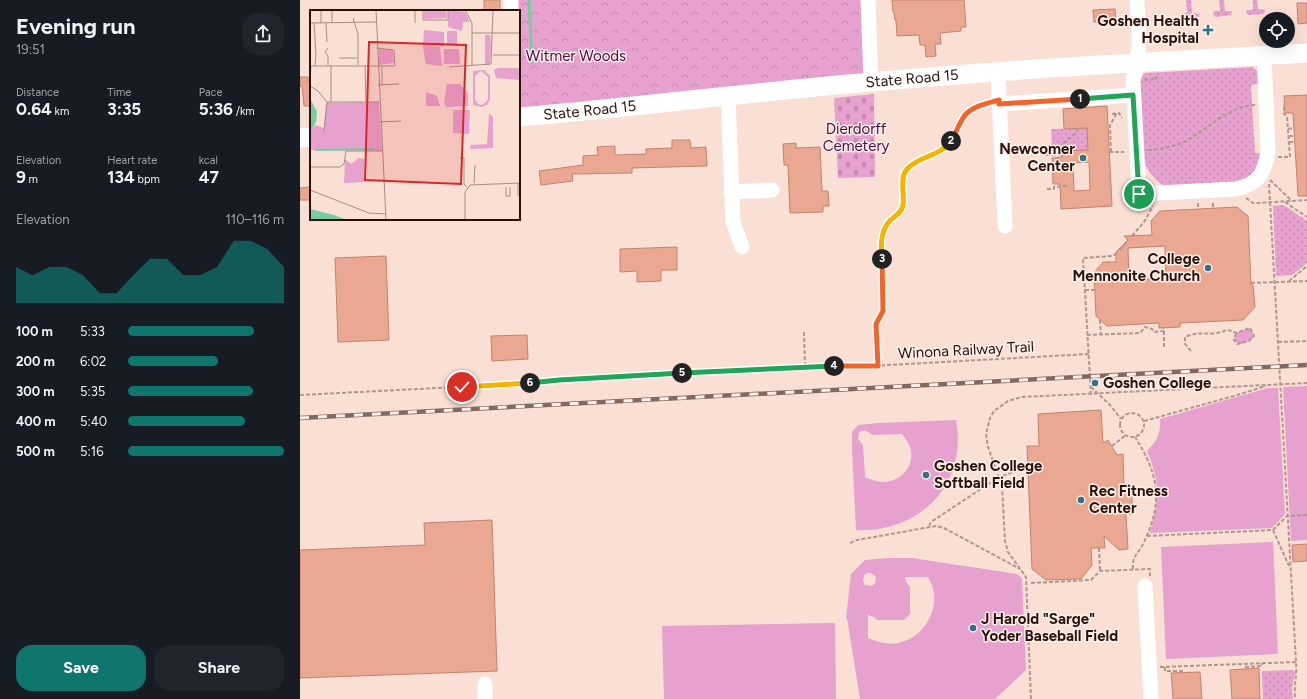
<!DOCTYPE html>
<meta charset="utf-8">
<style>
:root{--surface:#171b24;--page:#20242c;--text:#f1f3f6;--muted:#9ea1a6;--accent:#0f766e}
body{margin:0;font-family:Figtree,sans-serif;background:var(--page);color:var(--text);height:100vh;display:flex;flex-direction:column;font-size:15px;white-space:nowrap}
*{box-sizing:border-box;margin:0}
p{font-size:13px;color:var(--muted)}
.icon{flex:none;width:22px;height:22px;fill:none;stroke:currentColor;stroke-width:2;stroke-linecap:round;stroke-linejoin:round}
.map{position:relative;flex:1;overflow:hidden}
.drawer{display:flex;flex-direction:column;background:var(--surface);width:300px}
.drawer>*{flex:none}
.fabs{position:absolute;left:959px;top:12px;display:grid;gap:8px}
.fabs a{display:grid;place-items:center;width:36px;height:36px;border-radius:50%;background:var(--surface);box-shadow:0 4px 16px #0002;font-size:20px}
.pin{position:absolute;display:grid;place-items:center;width:34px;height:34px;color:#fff;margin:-17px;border:2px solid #fff;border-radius:50%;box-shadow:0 1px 4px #0007}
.km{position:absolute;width:20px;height:20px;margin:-10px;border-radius:50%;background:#222;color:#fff;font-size:11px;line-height:20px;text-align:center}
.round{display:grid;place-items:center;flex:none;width:42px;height:42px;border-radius:16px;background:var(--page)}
.overview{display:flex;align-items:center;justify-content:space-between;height:68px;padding:0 16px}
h1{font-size:22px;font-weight:700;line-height:30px}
.stats{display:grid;grid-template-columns:repeat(3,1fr);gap:6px;height:68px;padding:4px 16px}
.stats div{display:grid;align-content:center}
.stats b{font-size:17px;font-weight:700}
.stats small{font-size:11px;font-weight:400}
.stats p{font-size:11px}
.chart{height:112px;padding:8px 16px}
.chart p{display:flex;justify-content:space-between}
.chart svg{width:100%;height:72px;margin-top:4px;fill:var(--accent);opacity:.7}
.primary-button{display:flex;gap:8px;margin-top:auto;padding:8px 16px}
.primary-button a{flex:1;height:46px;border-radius:16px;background:var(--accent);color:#fff;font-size:16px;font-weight:700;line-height:46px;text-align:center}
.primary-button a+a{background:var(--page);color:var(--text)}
ul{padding:0 16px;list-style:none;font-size:13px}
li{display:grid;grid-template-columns:64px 48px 1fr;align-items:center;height:30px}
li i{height:10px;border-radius:5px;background:var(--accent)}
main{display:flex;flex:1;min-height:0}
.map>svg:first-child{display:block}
.grass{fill:url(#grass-dots)}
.forest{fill:url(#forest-crowns)}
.cemetery{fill:url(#cemetery-stones)}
.park{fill:#e7a1cf;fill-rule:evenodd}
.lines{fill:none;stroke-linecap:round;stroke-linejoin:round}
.stream{stroke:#74cea0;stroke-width:3}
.building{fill:#eaa892;stroke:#c2836e;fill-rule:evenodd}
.path{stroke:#b1978e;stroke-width:2;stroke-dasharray:4 2;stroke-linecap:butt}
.minor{stroke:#fff;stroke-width:15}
.major{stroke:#fff;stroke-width:19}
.rail-casing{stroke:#826960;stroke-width:4.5}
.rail{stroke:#fdefea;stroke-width:3;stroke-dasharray:9;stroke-linecap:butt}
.split-1-casing{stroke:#fff;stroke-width:8}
.split-2-casing{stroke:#fff;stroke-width:8}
.split-3-casing{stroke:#fff;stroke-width:8}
.split-4-casing{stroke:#fff;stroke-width:8}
.split-5-casing{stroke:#fff;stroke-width:8}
.split-6-casing{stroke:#fff;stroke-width:8}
.split-7-casing{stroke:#fff;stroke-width:8}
.split-1{stroke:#22a559;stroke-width:5}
.split-2{stroke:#f0652b;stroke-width:5}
.split-3{stroke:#f5b400;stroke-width:5}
.split-4{stroke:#f0652b;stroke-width:5}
.split-5{stroke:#22a559;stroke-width:5}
.split-6{stroke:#22a559;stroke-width:5}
.split-7{stroke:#f5b400;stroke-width:5}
.poi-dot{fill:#307185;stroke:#fdefea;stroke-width:1.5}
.labels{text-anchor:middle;stroke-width:3;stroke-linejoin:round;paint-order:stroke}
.poi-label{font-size:15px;font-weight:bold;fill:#2a120a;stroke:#fdefea;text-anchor:start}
.park-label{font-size:15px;fill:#4e0b3e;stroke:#fdefea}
.street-label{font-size:15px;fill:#2a120a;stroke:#fdefea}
.inset-river{fill:none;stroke:#74cea0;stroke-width:2}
.inset-road{fill:none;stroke:#a78d84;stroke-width:1}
.view{fill:#d62828;fill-opacity:0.15;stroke:#d62828;stroke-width:2}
.inset-edge{fill:none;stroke:#2a120a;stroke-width:2}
</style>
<main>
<section class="drawer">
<div class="overview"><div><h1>Evening run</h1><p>19:51</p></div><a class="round"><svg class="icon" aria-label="share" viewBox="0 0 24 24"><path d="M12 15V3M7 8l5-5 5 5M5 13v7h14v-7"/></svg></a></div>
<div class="stats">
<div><p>Distance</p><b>0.64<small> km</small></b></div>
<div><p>Time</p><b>3:35</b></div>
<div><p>Pace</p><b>5:36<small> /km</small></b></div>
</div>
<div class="stats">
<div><p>Elevation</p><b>9<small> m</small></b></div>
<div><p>Heart rate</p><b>134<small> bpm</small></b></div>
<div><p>kcal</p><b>47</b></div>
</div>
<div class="chart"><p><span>Elevation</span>110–116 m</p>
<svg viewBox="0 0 160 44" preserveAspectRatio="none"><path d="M0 44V22L10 27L20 22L30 22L40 27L50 38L60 38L70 27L80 17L90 17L100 27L110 27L120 22L130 6L140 6L150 11L160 22V44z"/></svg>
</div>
<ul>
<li><b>100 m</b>5:33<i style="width:81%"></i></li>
<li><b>200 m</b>6:02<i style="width:58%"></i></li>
<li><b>300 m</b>5:35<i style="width:80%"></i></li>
<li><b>400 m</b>5:40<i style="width:75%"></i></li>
<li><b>500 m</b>5:16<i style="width:100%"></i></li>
</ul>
<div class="primary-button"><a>Save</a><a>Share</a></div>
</section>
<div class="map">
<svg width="1007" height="699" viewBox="0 0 1007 699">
<defs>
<pattern id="grass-dots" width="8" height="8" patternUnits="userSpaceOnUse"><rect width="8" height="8" fill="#e7a1cf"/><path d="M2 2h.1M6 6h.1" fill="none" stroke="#c68ab0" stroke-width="1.8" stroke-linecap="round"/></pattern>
<pattern id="forest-crowns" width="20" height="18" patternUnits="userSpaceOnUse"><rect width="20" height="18" fill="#e7a1cf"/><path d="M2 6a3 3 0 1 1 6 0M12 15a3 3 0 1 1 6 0" fill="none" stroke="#c68ab0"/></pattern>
<pattern id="cemetery-stones" width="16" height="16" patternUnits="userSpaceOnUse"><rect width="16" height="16" fill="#e7a1cf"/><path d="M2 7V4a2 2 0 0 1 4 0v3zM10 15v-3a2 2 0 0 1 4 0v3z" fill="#c68ab0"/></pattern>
</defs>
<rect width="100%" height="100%" fill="#fadfd5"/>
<path class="grass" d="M886 0H891L892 13 900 14 898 18 883 19 880 17 881 14 887 13Z
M919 0H924L925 11H932L931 15 916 17 913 15 914 11H920Z
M953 0H957L958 9 965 10 964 14 949 15 946 13 947 10H953Z
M953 67 958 72 959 84 951 85 955 153H962C958 165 955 174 945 181L864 186C853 179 848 171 843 159L840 78 845 73Z
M787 128 788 150 752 152 751 129Z
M982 205 987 207 1007 221V263L992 275 976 276 973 206Z
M993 670 995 672 992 689 993 699H963L962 671Z"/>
<path class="forest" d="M211 0H568L571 82 219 117V11H211Z"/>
<path class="cemetery" d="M574 94 575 177 538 178 534 98Z"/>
<path class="park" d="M950 328 954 336 952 339 941 344 936 342 934 340 936 333Z
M1007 386V540L991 541 983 387Z
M968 388H978L985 514 972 528 850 533C859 499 861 484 847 451 857 441 861 433 860 419Z
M656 420C668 485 619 533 556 530L552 450V432L558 425 578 423ZM565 430 573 435 602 434C605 438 608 442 610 447 616 465 601 482 583 482 577 482 570 479 565 477L563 445 558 439 559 432Z
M973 542 978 654 866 659 861 547Z
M589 558H612L717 574 722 578 726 670 695 699H560L547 618H546L551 574 565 560ZM567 573H571L576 577 575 583 572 586 565 585 563 581 564 576ZM605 577H628C630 581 632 585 633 589 639 612 622 639 598 643 588 645 578 642 568 638V615L574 617 577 620H604L610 614V587L606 582Z
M535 623 536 699H364L362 626Z"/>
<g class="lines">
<path class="stream" d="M229 0 232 63"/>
</g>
<path class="building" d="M184 0H200V11H184Z
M592 0H664L666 27H661V31L640 33 641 44H635L636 56 626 57 625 45H620L619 35 597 36 596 20H595L594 12H593Z
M997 3H1007V23L998 24Z
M815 9 816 25H798V22H794L793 10Z
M0 77H8V81H11V106H4L2 86H0Z
M1007 95V196H998L993 113H985L984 96Z
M807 106 812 206 761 209 760 184H753L752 158 762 157V151L788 150 787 128 764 129 763 109ZM789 162 790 190 774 191 773 163Z
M372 140H390L391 148 406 147 407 166 332 168V173L272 174 273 181 241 185 239 171 283 165V156L298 155 297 147 315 146V155L346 154V149L372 148Z
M496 143V148L520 147 522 191H528L529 206H523V212L490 213 488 165H484L483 144Z
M10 187 11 200H0V188Z
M937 207 948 216 951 285H953L955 307 943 320 880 323V327L859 328V323L807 326 796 316 794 273 803 262H816V252L828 240 824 236 852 235 851 221 860 211ZM865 246 866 278 829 280 828 248Z
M377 247V270H361V281L337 282V271L320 272V249Z
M86 256 89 340 38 342 35 258Z
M227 335 228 359 192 361 191 336Z
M801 410 803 443 808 440 817 455 823 454 824 487H831L833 514H826L828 549 819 550 804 536 805 548H791L792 565 781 579 746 580 732 569 727 446H739L738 414Z
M192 520 197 671 0 678V550L125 545 124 523Z
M1007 544V561L993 562 992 545Z
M959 668 960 699H932L930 670Z
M900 672 902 699H873L871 673Z"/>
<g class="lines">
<path class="path" d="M844 80 856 79 857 76
M812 114 819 113 822 118
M988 129 994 128
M989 136H995
M989 142H995
M848 150C861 149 873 147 884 142 907 130 928 106 955 105
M809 152H824
M811 152 810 125 817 113
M746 155H762
M759 155C761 151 761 146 764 143 769 137 776 136 777 128
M978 157H990L987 116 984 114V104
M970 180 992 201
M969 184 996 662C997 674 994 686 995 699
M747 189H754V187L768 186
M946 198 953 203H957L1007 200
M985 202 1007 217
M898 203V209
M913 203V208
M832 236 844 222 853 206
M820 250 828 240
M989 281 1007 266
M951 283 1007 281
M785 290H795
M800 320 801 335
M864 331V348
M504 332 505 367
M787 335 840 333 845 327 852 329 854 332 864 331 863 328
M978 342 1007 341
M891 351 885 344V337C899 331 905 335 917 333 926 331 927 328 936 333L950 328 954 336 949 341 937 344 934 340 936 333
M577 365 576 324 583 311 581 237 588 222 602 209 604 204 605 172 613 164 647 147 664 116 669 111 688 103
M791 387 810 405 821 419
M0 395 216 384 259 380 542 365 570 366 789 354
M791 395 783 258 812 256 816 254
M820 425a12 12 0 1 1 24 0a12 12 0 1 1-24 0Z
M844 421 934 396 966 386
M812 446 826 435
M629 526 631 522 699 477 719 470H728
M973 530 989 566
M847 536 973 530 987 516 1007 515
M550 543 557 540 636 526 644 528 720 569
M799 548 800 571
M833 569C832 554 839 554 844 542 864 501 858 473 835 437
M731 583 791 580 800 571 850 569V576
M860 667 996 662
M865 667V671H885
M945 667 962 666V663
M731 699 726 577 708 552 705 541 702 486 688 447 686 434 690 418 694 411 708 401 722 397 1007 383"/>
<path class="minor" d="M211 0V11
M568 0 571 82
M837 0 839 41 837 63 833 81 839 194 936 189C959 184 965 173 968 150L964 55
M698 72 705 226
M428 97 433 222 442 247
M699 104 833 95
M431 192 472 190
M845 586 851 699
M185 684V699"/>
<g class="major">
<path id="s1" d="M219 117C336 107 453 92 571 82 716 69 862 61 1007 53"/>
<path d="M0 138 11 137"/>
</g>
<g class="rail-casing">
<path id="rail" d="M0 418 1007 365"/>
</g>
<use href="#rail" class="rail"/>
</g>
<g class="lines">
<g class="split-1-casing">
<path id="split-1" d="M780 99 833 95 839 194"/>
</g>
<g class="split-2-casing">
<path id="split-2" d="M651 141C656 133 659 123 665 115 673 106 688 103 699 100V104L780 99"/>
</g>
<g class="split-3-casing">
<path id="split-3" d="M582 259C581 247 580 234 588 223 592 217 602 214 603 205 605 194 599 178 607 169 619 156 641 156 651 141"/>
</g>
<g class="split-4-casing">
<path id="split-4" d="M534 366H578L576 324 583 311 582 259"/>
</g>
<g class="split-5-casing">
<path id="split-5" d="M382 373 534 366"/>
</g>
<g class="split-6-casing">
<path id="split-6" d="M230 383 259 380 382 373"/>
</g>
<g class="split-7-casing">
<path id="split-7" d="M162 387 230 383"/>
</g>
<use href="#split-1" class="split-1"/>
<use href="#split-2" class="split-2"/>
<use href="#split-3" class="split-3"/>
<use href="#split-4" class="split-4"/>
<use href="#split-5" class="split-5"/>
<use href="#split-6" class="split-6"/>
<use href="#split-7" class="split-7"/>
</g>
<g class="poi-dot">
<path d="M906 24h4v4h4v4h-4v4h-4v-4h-4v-4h4z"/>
<circle cx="783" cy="158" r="4"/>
<circle cx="908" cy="268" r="4"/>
<circle cx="795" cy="383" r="4"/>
<circle cx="626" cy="475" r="4"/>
<circle cx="781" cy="500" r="4"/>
<circle cx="673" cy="628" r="4"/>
</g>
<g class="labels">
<g class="poi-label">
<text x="899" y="26" text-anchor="end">Goshen Health<tspan x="899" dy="17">Hospital</tspan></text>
<text x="775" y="154" text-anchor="end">Newcomer<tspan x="775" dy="17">Center</tspan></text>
<text x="900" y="264" text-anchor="end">College<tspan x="900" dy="17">Mennonite Church</tspan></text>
<text x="803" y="388">Goshen College</text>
<text x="634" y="471">Goshen College<tspan x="634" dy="17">Softball Field</tspan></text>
<text x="789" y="496">Rec Fitness<tspan x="789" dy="17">Center</tspan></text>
<text x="681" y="624">J Harold "Sarge"<tspan x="681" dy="17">Yoder Baseball Field</tspan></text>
</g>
<g class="park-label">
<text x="276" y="61">Witmer Woods</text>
<text x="556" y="134">Dierdorff<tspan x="556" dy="17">Cemetery</tspan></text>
</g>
<g class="street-label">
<text dy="5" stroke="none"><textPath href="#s1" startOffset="395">State Road 15</textPath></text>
<text dy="5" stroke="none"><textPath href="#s1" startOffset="71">State Road 15</textPath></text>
<text transform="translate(666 350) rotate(-3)" y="5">Winona Railway Trail</text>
</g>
</g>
<g transform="translate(10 10)">
<rect width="210" height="210" fill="#fadfd5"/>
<path d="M114 0H136L137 8 114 9ZM138 0 155 2 160 12H153L152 21 138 17ZM137 21H147V35L137 34ZM175 25H180L181 36 180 54 175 55ZM69 39 83 40 84 53 69 55ZM188 58H210V70L186 68 184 60ZM179 103 183 107V138L160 139 161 135 177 134Z" fill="#e7a1cf"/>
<path d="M69 92 72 141 0 140V122L5 115 14 118 16 93ZM49 148 54 149V172L34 173 35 149 41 154Z" fill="#e7a1cf"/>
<path d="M114 20 134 22V36L113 37ZM113 37H130L132 56 116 54ZM134 39H149L150 54H134ZM174 60 180 66V89L177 95 172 97 163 95V61ZM171 61 178 67V90L172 95 168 94 165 89V66ZM137 74H150L158 83V96L136 97 134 92ZM116 82 127 86 130 96H116ZM143 100H160L159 124 143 123Z" fill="#e7a1cf" fill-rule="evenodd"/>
<path d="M0 88 7 102 6 112 0 122ZM0 199 24 205 37 210H0Z" fill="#74cea0"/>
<path class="inset-river" d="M5 140 64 139"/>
<path class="inset-road" d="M0 0V13M11 0V13M22 0V13M66 0 76 210M105 0V13M113 0V10H138V0M155 0 162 13V56M43 8 48 24V55M0 13 66 12M4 13 6 44 5 56M16 13 17 32M162 23H210M18 38 15 42 18 46V55M183 45H210M29 48H47M21 55V92M55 55 56 92M0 56H85L84 40 67 38M72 56V75M139 57 181 54 183 0M0 69 1 56M68 75 89 74M0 76 8 81 17 92H69M70 112 91 111M14 121 17 92M150 148H154V174L157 177M0 157H30L34 154 36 141H72M164 173 165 155M196 177V186H200V177M0 180 59 203 76 204M208 186V173M155 210V182L160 175 210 173"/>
<path class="view" d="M59 32 156 35 151 174 55 170Z"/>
<rect width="210" height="210" class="inset-edge"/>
</g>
</svg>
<div class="fabs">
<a><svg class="icon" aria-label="locate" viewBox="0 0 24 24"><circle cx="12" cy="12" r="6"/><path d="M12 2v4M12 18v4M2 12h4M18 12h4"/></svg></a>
</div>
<div class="pin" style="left:839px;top:194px;background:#1e9e55"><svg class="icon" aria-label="arrive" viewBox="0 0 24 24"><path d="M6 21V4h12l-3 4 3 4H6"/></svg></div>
<div class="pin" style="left:162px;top:387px;background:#d93025"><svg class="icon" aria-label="check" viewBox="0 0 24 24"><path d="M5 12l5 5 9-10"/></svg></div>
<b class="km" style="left:780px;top:99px">1</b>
<b class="km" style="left:651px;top:141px">2</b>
<b class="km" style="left:582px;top:259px">3</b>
<b class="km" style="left:534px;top:366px">4</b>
<b class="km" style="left:382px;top:373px">5</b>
<b class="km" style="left:230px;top:383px">6</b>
</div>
</main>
